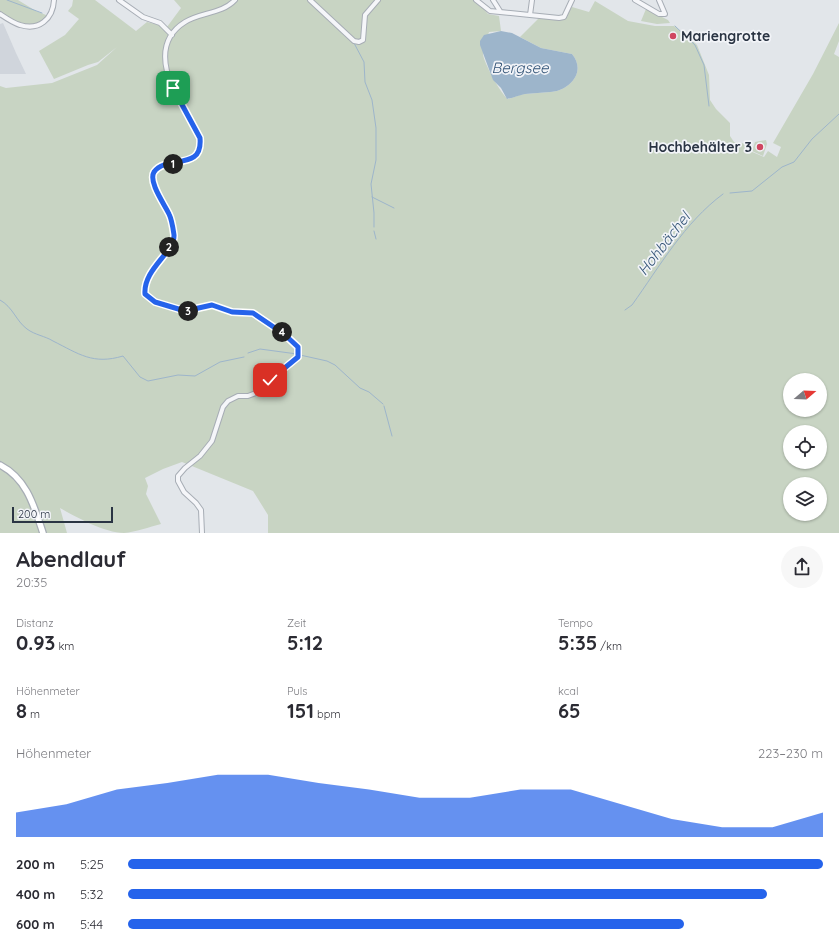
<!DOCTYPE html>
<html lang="de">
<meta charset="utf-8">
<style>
:root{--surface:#fff;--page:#f7f7f7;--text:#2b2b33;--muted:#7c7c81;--accent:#2563eb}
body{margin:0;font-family:Quicksand,sans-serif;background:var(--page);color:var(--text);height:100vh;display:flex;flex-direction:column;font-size:15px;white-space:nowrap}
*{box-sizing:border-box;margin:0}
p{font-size:13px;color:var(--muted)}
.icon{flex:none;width:22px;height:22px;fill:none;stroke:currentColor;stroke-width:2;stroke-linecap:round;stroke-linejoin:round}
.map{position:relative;height:533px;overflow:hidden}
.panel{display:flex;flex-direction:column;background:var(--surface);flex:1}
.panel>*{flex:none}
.needle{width:26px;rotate:71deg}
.controls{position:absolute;left:783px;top:373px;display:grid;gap:8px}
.controls a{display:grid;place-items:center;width:44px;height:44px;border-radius:50%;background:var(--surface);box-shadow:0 1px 3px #0004;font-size:20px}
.scale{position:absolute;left:12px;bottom:10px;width:101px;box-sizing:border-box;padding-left:4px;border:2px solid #2a3443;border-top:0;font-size:11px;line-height:14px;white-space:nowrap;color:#2a3443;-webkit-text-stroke:3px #f2f4f8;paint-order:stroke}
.pin{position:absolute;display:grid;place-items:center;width:34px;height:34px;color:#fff;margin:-17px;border-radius:8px;box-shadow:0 2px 6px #0006}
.km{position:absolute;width:20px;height:20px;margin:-10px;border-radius:50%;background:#222;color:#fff;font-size:11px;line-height:20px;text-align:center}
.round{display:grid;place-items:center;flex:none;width:42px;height:42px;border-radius:21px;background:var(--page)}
.summary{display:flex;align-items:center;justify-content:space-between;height:68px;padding:0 16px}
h1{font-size:22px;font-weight:700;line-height:30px}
.stats{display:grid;grid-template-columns:repeat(3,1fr);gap:6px;height:68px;padding:4px 16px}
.stats div{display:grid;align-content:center}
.stats b{font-size:20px;font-weight:700}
.stats small{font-size:11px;font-weight:400}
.stats p{font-size:11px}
.chart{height:112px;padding:8px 16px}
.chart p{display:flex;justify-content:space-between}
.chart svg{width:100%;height:72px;margin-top:4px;fill:var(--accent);opacity:.7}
ul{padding:0 16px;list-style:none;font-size:13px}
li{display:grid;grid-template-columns:64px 48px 1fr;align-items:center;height:30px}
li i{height:10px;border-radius:5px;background:var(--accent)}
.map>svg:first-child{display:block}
.built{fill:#d0d5dc}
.green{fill:#c8d4c3;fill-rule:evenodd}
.water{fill:#9db5cb}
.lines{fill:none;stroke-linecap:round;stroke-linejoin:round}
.stream{stroke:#9db5cb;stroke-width:1}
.minor-casing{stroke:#a7adb5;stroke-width:6}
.secondary-casing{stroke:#a7adb5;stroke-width:8}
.minor{stroke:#f5f6f9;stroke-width:4}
.secondary{stroke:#fff;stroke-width:5.5}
.route-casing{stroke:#fff;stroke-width:8}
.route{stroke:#2563eb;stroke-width:5}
.poi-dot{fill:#d04660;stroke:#f2f4f8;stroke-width:1.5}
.labels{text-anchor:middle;stroke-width:3.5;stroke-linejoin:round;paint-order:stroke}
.poi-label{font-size:14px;font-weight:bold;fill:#2a3443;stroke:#f2f4f8;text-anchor:start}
.water-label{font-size:15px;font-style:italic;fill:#335477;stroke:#f2f4f8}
</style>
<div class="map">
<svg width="839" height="533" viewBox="0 0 839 533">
<rect width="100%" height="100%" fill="#e2e6ea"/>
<path class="built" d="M3 23 16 53 26 74H0V24Z"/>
<path class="green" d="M0 0H18L36 11 51 17C26 31 23 27 0 14Z
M73 0H95L136 31 147 22 167 27 181 8 174 0H307L319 9 312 0H476L488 14 499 16 501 31 489 32C487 39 483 47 483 53 482 60 502 96 508 99 513 98 520 94 525 94 533 93 542 93 550 92 569 91 587 72 572 54L541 48 520 37 539 18 563 19 572 7 589 12 595 1 628 21 655 26H674L691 39 697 45 709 75 710 100 716 109 730 123V136L734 142 748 144 750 151 764 157 768 151 777 157 781 147 773 143 813 74 839 23V41L834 54 839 57V533H268V515L253 491 182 462 163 469 145 478 148 486 146 494 161 524C149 527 136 532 124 533 105 533 76 517 60 508L67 533H46C38 504 28 477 0 462V86L6 88 52 83 97 65 117 47 98 62 88 65 54 79 39 51 65 35 79 19 68 11 72 6ZM790 380H820V410H790ZM790 432H820V462H790ZM790 484H820V514H790Z
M646 9 668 20 670 23 657 24 641 21Z
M766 140 767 144 763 156 752 151 755 142Z
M0 467C26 480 30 509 40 533H0Z"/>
<path class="water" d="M501 31 512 33 541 48 572 54C587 72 569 91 550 92 542 93 533 93 525 94 520 95 513 98 507 99L501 88 493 80 480 45V41L484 35Z"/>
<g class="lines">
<path class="stream" d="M7 0 42 13
M675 26 695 45 704 65 709 106
M354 43 364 62 365 82 372 100 376 128V160L371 184 374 213V227
M730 193 752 191 782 167 794 162 812 139 839 114
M372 197 394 208
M374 231 376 239
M0 300C13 307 16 321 27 329 35 335 45 336 53 341 79 354 93 365 123 356L140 377 148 381 178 375 195 376 220 362 244 357
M625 310 632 305C660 266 684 223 723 194
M248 353 260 349 297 354
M300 355 327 361 335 365 360 388 369 392 383 404
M384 406 392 436"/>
<g class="minor-casing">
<path id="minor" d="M119 0 143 17 160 23 172 35
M310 0 354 41 359 42 363 40 365 15 378 0
M476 0 490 11 559 18 564 17 572 0
M493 0 500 11
M635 0 659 14H665L659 0
M0 14C6 18 13 23 20 25 39 31 53 19 54 0
M530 15 532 0
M202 533 201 510 196 503 184 492 178 481V476L185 468 200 456 212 441 223 407 228 401 238 396H248L261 391 270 380 298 357 299 352 294 342 253 313 232 312 212 305 185 311 155 302 145 294C143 269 175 252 174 235 173 228 172 220 169 214 165 205 148 182 154 172 167 154 203 172 200 138 183 107 140 50 185 22 201 12 222 14 235 0"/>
</g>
<g class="secondary-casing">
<path id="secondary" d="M0 465C27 479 34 506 43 533"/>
</g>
<use href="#minor" class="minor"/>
<use href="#secondary" class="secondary"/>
</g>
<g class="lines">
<g class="route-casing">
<path id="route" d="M173 88 200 138C203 172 167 154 154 172 148 182 165 205 169 214 172 220 173 228 174 235 175 252 143 269 145 294L155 302 185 311 212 305 232 312 253 313 284 334 298 347V357L270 380"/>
</g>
<use href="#route" class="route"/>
</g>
<g class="poi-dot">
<circle cx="673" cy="36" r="4"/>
<circle cx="760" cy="147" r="4"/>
</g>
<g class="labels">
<g class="poi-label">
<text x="681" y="41">Mariengrotte</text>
<text x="752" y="152" text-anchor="end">Hochbehälter 3</text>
</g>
<g class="water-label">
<text x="520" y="73">Bergsee</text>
<text transform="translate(664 244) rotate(-52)" y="5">Hohbächel</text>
</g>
</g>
</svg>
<div class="controls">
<a><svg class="needle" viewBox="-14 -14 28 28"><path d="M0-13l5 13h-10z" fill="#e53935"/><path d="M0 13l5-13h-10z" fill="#7c7c81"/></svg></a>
<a><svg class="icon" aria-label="locate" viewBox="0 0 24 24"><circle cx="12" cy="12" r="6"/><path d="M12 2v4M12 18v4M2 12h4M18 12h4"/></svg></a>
<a><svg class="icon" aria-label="layers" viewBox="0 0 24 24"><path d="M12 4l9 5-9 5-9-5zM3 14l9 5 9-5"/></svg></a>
</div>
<div class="scale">200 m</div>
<div class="pin" style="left:173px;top:88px;background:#1e9e55"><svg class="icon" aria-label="arrive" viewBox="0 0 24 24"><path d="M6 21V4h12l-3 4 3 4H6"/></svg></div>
<div class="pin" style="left:270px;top:380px;background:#d93025"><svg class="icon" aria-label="check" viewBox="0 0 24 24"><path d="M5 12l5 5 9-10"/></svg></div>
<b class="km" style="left:173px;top:164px">1</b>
<b class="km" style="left:169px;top:247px">2</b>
<b class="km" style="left:188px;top:311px">3</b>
<b class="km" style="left:282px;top:332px">4</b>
</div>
<section class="panel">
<div class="summary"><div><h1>Abendlauf</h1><p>20:35</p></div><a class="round"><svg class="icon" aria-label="share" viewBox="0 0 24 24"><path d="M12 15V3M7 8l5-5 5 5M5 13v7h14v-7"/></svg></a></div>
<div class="stats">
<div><p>Distanz</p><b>0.93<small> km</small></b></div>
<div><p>Zeit</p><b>5:12</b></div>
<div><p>Tempo</p><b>5:35<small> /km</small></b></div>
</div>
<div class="stats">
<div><p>Höhenmeter</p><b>8<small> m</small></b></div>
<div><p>Puls</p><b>151<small> bpm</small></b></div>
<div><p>kcal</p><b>65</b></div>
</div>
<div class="chart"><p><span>Höhenmeter</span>223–230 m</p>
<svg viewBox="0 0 160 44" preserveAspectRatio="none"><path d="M0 44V29L10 24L20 15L30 11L40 6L50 6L60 11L70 15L80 20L90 20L100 15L110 15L120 24L130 33L140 38L150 38L160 29V44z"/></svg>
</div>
<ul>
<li><b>200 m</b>5:25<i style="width:100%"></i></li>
<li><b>400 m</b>5:32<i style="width:92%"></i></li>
<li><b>600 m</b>5:44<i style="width:80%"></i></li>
</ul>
</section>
